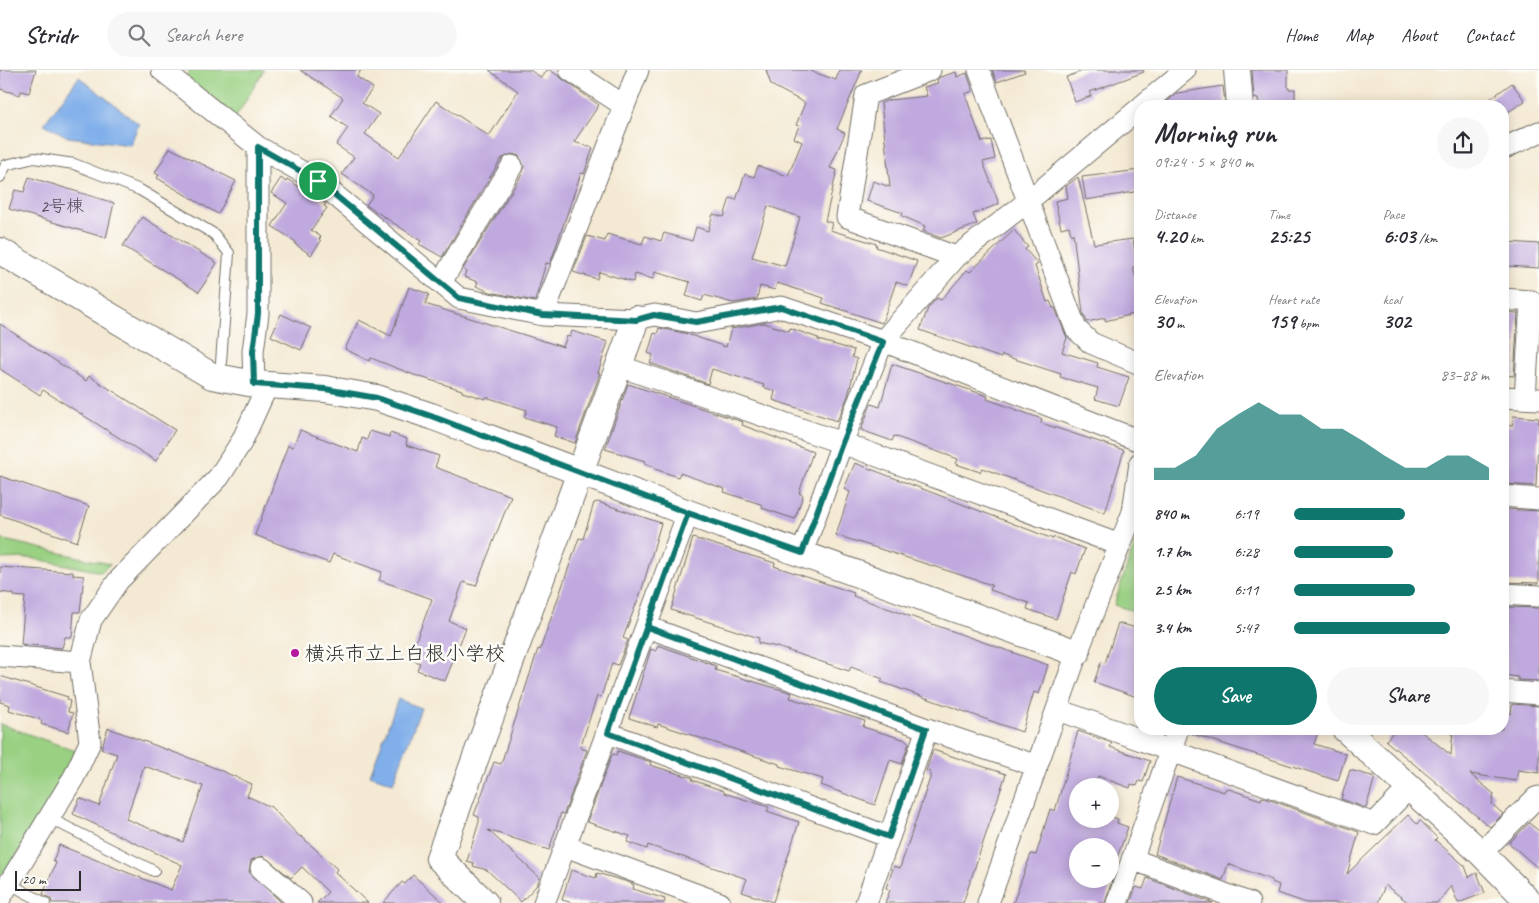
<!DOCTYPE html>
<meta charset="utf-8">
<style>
:root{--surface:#fff;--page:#f7f7f7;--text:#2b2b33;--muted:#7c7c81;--line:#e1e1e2;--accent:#0f766e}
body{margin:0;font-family:Caveat,"Klee One",sans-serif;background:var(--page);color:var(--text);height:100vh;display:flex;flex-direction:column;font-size:19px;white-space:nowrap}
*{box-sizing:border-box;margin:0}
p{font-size:16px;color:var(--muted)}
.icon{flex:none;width:28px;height:28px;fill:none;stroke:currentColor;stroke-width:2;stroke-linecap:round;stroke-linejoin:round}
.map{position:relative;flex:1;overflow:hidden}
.panel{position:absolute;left:1134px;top:30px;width:375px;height:635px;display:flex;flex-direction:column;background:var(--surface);border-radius:20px;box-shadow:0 2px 12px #0003}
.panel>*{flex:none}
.tools{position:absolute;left:1069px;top:708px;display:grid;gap:10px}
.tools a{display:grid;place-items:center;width:50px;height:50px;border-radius:50%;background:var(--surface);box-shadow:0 2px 12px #0003;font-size:25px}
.scale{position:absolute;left:15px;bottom:12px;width:66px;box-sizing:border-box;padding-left:5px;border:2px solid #2b2b2b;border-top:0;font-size:14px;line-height:18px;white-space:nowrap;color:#2b2b2b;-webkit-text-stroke:4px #fdfcf7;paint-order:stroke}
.pin{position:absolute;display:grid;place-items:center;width:42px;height:42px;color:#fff;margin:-21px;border:2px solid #fff;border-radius:50%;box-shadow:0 1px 5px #0007}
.round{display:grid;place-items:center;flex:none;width:52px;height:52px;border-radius:26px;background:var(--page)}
.head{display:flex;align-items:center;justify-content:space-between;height:85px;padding:0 20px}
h1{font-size:28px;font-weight:700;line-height:38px}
.figures{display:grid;grid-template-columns:repeat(3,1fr);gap:8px;height:85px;padding:5px 20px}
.figures div{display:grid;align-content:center}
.figures b{font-size:21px;font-weight:700}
.figures small{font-size:14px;font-weight:400}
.figures p{font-size:14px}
.chart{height:140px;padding:10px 20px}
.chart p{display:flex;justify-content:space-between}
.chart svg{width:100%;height:90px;margin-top:5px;fill:var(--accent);opacity:.7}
.cta{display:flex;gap:10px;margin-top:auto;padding:10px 20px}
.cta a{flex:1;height:58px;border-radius:30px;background:var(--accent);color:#fff;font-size:20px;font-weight:700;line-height:58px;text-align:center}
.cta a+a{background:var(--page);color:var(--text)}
ul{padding:0 20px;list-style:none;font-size:16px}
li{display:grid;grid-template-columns:80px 60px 1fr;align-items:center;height:38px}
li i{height:12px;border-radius:6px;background:var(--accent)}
header{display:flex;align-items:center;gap:30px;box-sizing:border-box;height:70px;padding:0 25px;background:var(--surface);border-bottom:1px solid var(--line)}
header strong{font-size:24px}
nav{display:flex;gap:28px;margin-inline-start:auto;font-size:18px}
.search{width:350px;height:45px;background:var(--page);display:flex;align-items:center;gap:12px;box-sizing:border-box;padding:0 18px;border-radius:28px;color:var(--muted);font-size:19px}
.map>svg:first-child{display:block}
.green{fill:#99d082;stroke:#627e56}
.water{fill:#80afea;stroke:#566d8a}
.building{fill:#c0a9de;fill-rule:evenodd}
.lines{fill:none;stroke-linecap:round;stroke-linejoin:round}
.service-casing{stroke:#716e66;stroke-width:12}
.minor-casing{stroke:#716e66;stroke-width:23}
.tertiary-casing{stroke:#716e66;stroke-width:28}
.service{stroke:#fff;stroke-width:10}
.minor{stroke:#fff;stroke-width:21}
.tertiary{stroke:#fff;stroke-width:26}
.route-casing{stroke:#fff;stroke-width:10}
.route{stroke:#0f766e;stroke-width:6}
.poi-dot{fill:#b5179e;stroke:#fdfcf7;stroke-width:2}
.labels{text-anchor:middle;stroke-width:5;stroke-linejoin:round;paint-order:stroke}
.number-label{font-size:18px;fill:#504a58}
.poi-label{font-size:20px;fill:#2b2b2b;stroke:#fdfcf7;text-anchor:start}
</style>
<header>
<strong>Stridr</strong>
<div class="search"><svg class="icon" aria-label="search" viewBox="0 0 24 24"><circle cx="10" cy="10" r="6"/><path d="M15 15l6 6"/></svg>Search here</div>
<nav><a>Home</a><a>Map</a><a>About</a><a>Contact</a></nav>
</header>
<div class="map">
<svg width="1539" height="833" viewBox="0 0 1539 833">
<rect width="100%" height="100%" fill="#fdfcf7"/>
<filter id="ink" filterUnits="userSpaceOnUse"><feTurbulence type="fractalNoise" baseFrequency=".02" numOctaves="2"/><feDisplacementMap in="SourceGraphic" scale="10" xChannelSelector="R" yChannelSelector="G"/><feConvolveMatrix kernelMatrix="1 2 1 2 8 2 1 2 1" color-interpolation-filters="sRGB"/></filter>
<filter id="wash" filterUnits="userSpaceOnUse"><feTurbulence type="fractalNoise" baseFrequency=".0096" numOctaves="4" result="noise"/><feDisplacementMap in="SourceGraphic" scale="20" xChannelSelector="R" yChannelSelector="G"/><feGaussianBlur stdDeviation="1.12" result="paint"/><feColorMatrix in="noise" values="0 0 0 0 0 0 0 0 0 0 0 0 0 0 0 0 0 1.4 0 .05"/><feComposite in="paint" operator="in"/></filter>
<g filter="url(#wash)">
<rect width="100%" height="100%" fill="#f4e9d3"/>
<path class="green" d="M190 0H264L236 47 186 9Z
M1140 457V543L1114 535Z
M0 469 105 493 110 494 101 502 31 488 0 489Z
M0 654 76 681 67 704 0 811Z"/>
<path class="water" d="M79 7 139 54 130 75 68 67 44 54Z
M398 629 421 638 393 713 370 705Z"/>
<g id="blocks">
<path class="building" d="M0 0H36L29 23 21 21 20 25 0 19Z
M300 0H361L357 7 373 18 362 33 379 44 365 64 399 87 436 31 489 66 518 21 489 0H530L542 8 547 0H550L599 35 574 72 593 78 584 104 581 103 550 194 546 193 535 231 490 222 476 216 478 212 464 207 466 201 463 199 523 103 524 96 519 86 512 84 501 89 442 187 419 174 421 171 366 135 373 125 342 104 354 87 336 75 348 58 331 46 343 28Z
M766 0H808L836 10 839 0H862L837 59 845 63 830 98 837 100 825 151 832 153 830 160 877 174 876 177 917 191 908 216 896 212 882 253 822 233 824 228 777 213 775 220 760 216 757 229 733 233 704 225 702 231 686 226 690 212 655 202 653 209 635 204 633 212 599 202 597 209 573 202 587 166 605 171 607 164 642 174 645 166 661 171 664 163 692 171 696 157 708 161 713 144 724 147 730 128 736 130 745 104 754 107 758 96 788 106 802 72 794 68 799 56 796 55 805 33 771 15ZM768 136 800 147 785 196 752 187Z
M992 0H1024L1025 2 997 12Z
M1086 0H1143L1144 2 1090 22 1091 26 1075 32 1066 7Z
M1252 0H1288V19H1295V36H1259L1258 28 1254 29Z
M956 2 957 7 967 3 973 21 965 24 982 72 991 70 995 89 983 92 999 134 973 144 977 154 941 168 923 161 925 156 902 146 903 143 867 131 873 111 890 117 881 33 889 30 927 26 924 17 938 13 937 10 940 7Z
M1512 13 1525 31 1502 46V36H1480Z
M1223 16 1225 34 1207 36H1161L1177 23Z
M170 78 236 111 218 144 157 108 159 105 155 103Z
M1140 100V121L1086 130 1082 107Z
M29 107 114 133 106 168 9 139 15 120 24 122Z
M1078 107 1094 174 1133 169 1137 196 1133 197 1140 223V229L1135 230 1138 243 1105 251V248L1087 252 1083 243 1073 163 1071 165 1069 156 1061 158 1055 131 1068 128 1066 116Z
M281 108 286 112 287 109 326 134 324 136 327 138 311 160 321 167 319 169 321 171 311 185 295 174 296 172 272 156 287 133 271 123Z
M142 147 217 193 199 222 123 176Z
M1014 160 1028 177 1025 179 1038 194 1035 196 1047 232 1050 231 1053 238H1055L1067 268 1062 282 1098 293 1097 297 1129 307 1119 336 1095 329 1098 318 1060 307 1061 304 1002 285 1001 288 920 260 928 238 937 228 941 230 967 200 970 202Z
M1508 172 1539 174V198L1507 196Z
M409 217 429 224 425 234 563 277 567 266 570 267 572 261 608 272 598 303H600L575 373 554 366 557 357 524 347 527 340 486 327 485 329 462 322V320L414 305 371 288 369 291 345 279 359 250 391 266Z
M1502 242 1518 243 1514 306 1502 305Z
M281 244 311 258 301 280 271 266Z
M764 253 789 261 790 258 818 268V270L854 280 852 287 857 289 848 326 837 351 773 330 775 321 763 317 764 315 712 299 708 314 650 293 653 285 648 283 654 263 657 264 659 258 684 263 726 277 731 259Z
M0 254 86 311 89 306 175 360 156 391 43 320 40 325 0 299Z
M892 294 988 326 987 329 1042 349 1041 353 1124 380 1105 443 982 398 980 402 956 394 958 389 894 366 892 371 861 360 871 334 880 337Z
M628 314 743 352 742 355 813 382 799 423 803 425 795 449 762 438 763 435 724 422 725 419 680 403 678 407 655 399V397L644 393 645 391 605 379Z
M1513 346 1539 348 1536 416 1506 414V410L1502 409 1506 355 1512 356Z
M300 360 358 382 362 368 367 370 370 361 389 367 390 363 407 369 406 375 439 386 435 397 511 426 476 516 463 512 449 551 466 558 445 611 417 600 420 593 409 589 432 529 379 510 382 502 333 484 329 493 255 465 288 375 293 377Z
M855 393 1053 469 1054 467 1085 479 1076 504 1072 502 1056 549 1027 539 1029 533 990 520 992 515 836 465 850 422 844 419Z
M0 406 89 436 77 472 0 445Z
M598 432 661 453 642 519 623 568 628 570 618 595 612 593 601 627 597 626 580 678 587 680 564 744 561 743 549 780 488 760 540 808 537 815 521 832 487 800 473 796 474 793 467 791 479 752V747L474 745 494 692 501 694 538 579 540 580 579 468 583 469 594 433Z
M1503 439 1539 441V513L1502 512Z
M693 468 775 493 774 496 854 523 853 526 1048 595 1039 624 1034 622 1022 662 881 612 883 609 851 597 849 601 777 577 758 573 759 568 671 540Z
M0 497 73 502V505L84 506 80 542H74L72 567H65L62 578 21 574 25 527 13 526 14 524 0 522Z
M1502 537 1539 538V611L1518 610V607L1502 605Z
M1118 553 1140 559V628L1094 612 1101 592 1105 593Z
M658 575 716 596 715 600 792 623 790 628 865 651 863 657 906 670 909 673 902 694 890 690 875 735 821 715 823 709 779 696V694L658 654 657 657 629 648 651 579 656 581Z
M0 606 68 627 67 630 70 631 68 642 73 643 68 662 41 654 42 650 9 640 10 635 0 632Z
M1512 634 1539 636V703L1518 700 1516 711 1470 704 1494 724 1492 734 1503 744 1490 757 1386 671 1395 659H1418L1451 685 1453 659H1502V649H1506L1507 643 1511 644Z
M108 658 203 693 252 714 247 726 271 737 300 767 301 766 337 799 335 802 368 833H317L328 822 302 797 291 808 263 786 251 790 249 802 282 833H52L51 829 43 824 56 793 53 791 59 775 171 820 182 795 73 744 80 728 99 736 117 684 101 679ZM144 696 203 716 183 772 126 749Z
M1191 659H1319L1314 674 1346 684 1338 711 1190 663Z
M1078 661 1112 673 1110 677 1150 691 1143 712 1139 711 1137 716 1131 714 1130 718 1098 706 1095 716H1078V749H1110V746L1118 749 1117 753 1128 757 1110 808V776H1078V809L1112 810 1105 833H1013L1031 784 1036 785 1050 739 1055 741Z
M933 680 1006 704 963 833H885L890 820 886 818 894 796 900 798 930 708V702L926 701Z
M618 681 651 692 650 695 693 708 692 710 724 721V723L769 737 767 741 799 752 773 832 742 822 747 809 648 775 647 779 627 772 630 766 587 752 611 687 613 684 616 685Z
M1350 700 1375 707 1366 738 1341 729Z
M1177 707 1224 722 1226 718 1261 730 1262 727 1359 762 1347 804 1408 745 1417 754 1420 750 1437 768 1435 770 1465 796 1469 807 1477 803 1485 823 1458 833 1451 816 1437 833H1409L1385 815 1378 833H1307L1277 823 1279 815 1272 812V810L1228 794 1223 810 1155 784Z
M1529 753 1539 761V799L1509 773Z
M571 800 596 808 597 803 628 812 634 815 633 819 665 829 664 833H573L562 830Z
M413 805 444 833H383L402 812 405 814Z
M1147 808 1213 833H1130L1136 817 1143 819Z"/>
</g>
</g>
<g filter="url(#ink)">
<use href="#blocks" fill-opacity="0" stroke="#716e66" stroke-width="1"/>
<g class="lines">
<g class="service-casing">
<path id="service" d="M0 107 6 95 34 88 74 94 140 120 214 164 229 183 220 306
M49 748 154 801
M8 813 45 833"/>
</g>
<g class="minor-casing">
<path id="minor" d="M162 0 258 77 318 111 459 228 543 245 636 249 655 245 696 253 781 237 883 271 1140 371
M570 0 623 35
M930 0 866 25 847 147 956 187
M979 0 1076 259 1091 273 1140 294
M1142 36 1185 0
M1502 79 1539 62
M441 212 512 96
M1502 229 1531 231 1525 328
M543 245 638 0
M619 296 842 373 1120 475
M254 314 253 281 258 244V77
M1502 327 1539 329
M1502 426 1539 429
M802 483 842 373 883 271 956 187 1027 132 1140 38
M1502 524 1539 526
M647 557 927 659 1037 696
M0 586 80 592
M1502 621 1539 624
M1058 640 1374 754 1409 718
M608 663 889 767
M565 776 720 833
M1481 783 1536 728 1539 727
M1132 789 1249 833
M261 798 301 833
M0 828 74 707 90 672 80 592 91 550 118 511 219 407 242 371 268 314
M544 833 688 443
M866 833 927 659
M988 833 1077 583 1133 442 1140 393
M1117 833 1178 659"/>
</g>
<g class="tertiary-casing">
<path id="tertiary" d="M1237 0 1240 36
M0 181 212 306 254 314 325 319 377 328 431 346 688 443 1077 583
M1345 659 1481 783 1530 833
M485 833 439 788 636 249"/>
</g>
<use href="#service" class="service"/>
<use href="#minor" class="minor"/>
<use href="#tertiary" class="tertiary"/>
</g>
</g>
<g class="lines" filter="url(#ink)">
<g class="route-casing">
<path id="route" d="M318 111 258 77V244L253 281 254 314 325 319 377 328 431 346 688 443 647 557 926 659 889 767 608 663 688 443 802 483 842 373 883 272 781 237 696 252 654 245 636 250 543 245 459 228 318 111"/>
</g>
<use href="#route" class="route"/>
</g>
<circle class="poi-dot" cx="295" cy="583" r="5"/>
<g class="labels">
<g class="number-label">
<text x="62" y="142">2号棟</text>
</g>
<g class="poi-label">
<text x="305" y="590">横浜市立上白根小学校</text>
</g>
</g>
</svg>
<div class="tools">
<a>+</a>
<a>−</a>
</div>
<div class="scale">20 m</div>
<div class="pin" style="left:318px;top:111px;background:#1e9e55"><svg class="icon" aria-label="arrive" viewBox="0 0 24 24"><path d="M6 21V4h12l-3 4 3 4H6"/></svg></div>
<section class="panel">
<div class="head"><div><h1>Morning run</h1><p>09:24 · 5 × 840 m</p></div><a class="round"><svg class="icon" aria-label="share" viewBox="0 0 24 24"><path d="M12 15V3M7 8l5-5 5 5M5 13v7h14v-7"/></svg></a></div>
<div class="figures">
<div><p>Distance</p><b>4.20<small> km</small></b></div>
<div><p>Time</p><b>25:25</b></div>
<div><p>Pace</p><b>6:03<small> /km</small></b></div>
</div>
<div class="figures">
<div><p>Elevation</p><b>30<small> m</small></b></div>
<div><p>Heart rate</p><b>159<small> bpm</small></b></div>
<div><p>kcal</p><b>302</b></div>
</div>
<div class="chart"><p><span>Elevation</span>83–88 m</p>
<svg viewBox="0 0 160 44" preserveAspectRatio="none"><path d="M0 44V38L10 38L20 32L30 19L40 12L50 6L60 12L70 12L80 19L90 19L100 25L110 32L120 38L130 38L140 32L150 32L160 38V44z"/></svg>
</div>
<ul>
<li><b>840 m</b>6:19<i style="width:57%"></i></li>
<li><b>1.7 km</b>6:28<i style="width:51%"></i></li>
<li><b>2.5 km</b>6:11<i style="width:62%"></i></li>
<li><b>3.4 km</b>5:47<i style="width:80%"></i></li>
</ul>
<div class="cta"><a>Save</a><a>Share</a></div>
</section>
</div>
